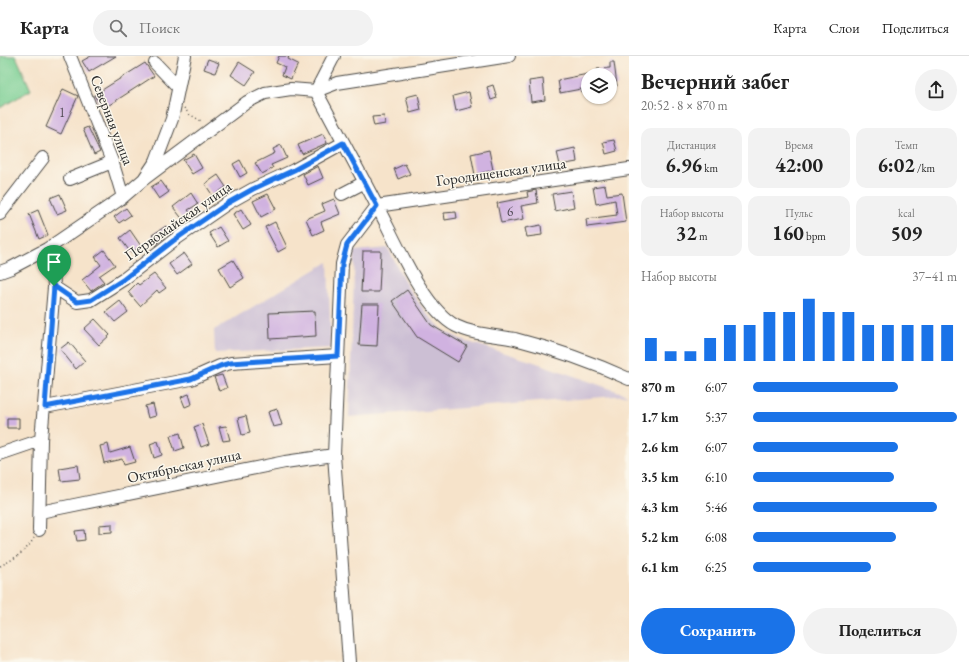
<!DOCTYPE html>
<html lang="ru">
<meta charset="utf-8">
<style>
:root{--surface:#fff;--page:#f2f2f2;--text:#222;--muted:#767676;--line:#e0e0e0;--accent:#1a73e8}
body{margin:0;font-family:"EB Garamond",serif;background:var(--page);color:var(--text);height:100vh;display:flex;flex-direction:column;font-size:15px;white-space:nowrap}
*{box-sizing:border-box;margin:0}
p{font-size:13px;color:var(--muted)}
.icon{flex:none;width:22px;height:22px;fill:none;stroke:currentColor;stroke-width:2;stroke-linecap:round;stroke-linejoin:round}
.map{position:relative;flex:1;overflow:hidden}
.drawer{display:flex;flex-direction:column;background:var(--surface);width:340px}
.drawer>*{flex:none}
.controls{position:absolute;left:581px;top:12px;display:grid;gap:8px}
.controls a{display:grid;place-items:center;width:36px;height:36px;border-radius:50%;background:var(--surface);box-shadow:0 1px 3px #0004;font-size:20px}
.pin{position:absolute;display:grid;place-items:center;width:34px;height:34px;color:#fff;margin:-41px -17px;border-radius:50% 50% 50% 0;rotate:-45deg;box-shadow:0 0 4px #0007}
.pin .icon{rotate:45deg}
.round{display:grid;place-items:center;flex:none;width:42px;height:42px;border-radius:21px;background:var(--page)}
.summary{display:flex;align-items:center;justify-content:space-between;height:68px;padding:0 12px}
h1{font-size:22px;font-weight:700;line-height:30px}
.stats{display:grid;grid-template-columns:repeat(3,1fr);gap:6px;height:68px;padding:4px 12px}
.stats div{display:grid;align-content:center;border-radius:10px;background:var(--page);text-align:center}
.stats b{font-size:20px;font-weight:700}
.stats small{font-size:11px;font-weight:400}
.stats p{font-size:11px}
.chart{height:112px;padding:8px 12px}
.chart p{display:flex;justify-content:space-between}
.chart svg{width:100%;height:72px;margin-top:4px;stroke:var(--accent);stroke-width:6}
.action{display:flex;gap:8px;margin-top:auto;padding:8px 12px}
.action a{flex:1;height:46px;border-radius:24px;background:var(--accent);color:#fff;font-size:16px;font-weight:700;line-height:46px;text-align:center}
.action a+a{background:var(--page);color:var(--text)}
ul{padding:0 12px;list-style:none;font-size:13px}
li{display:grid;grid-template-columns:64px 48px 1fr;align-items:center;height:30px}
li i{height:10px;border-radius:5px;background:var(--accent)}
header{display:flex;align-items:center;gap:24px;box-sizing:border-box;height:56px;padding:0 20px;background:var(--surface);border-bottom:1px solid var(--line)}
header strong{font-size:19px}
nav{display:flex;gap:22px;margin-inline-start:auto;font-size:14px}
.search{width:280px;height:36px;background:var(--page);display:flex;align-items:center;gap:10px;box-sizing:border-box;padding:0 14px;border-radius:22px;color:var(--muted);font-size:15px}
main{display:flex;flex:1;min-height:0}
.map>svg:first-child{display:block}
.industrial{fill:#ccbfd4}
.green{fill:#78ce92;stroke:#527c5e}
.building{fill:#d0b2e0}
.lines{fill:none;stroke-linecap:round;stroke-linejoin:round}
.minor-casing{stroke:#494743;stroke-width:14}
.path{stroke:#494743;stroke-width:1.5;stroke-dasharray:1 3;stroke-linecap:butt}
.minor{stroke:#fff;stroke-width:12}
.route-casing{stroke:#fff;stroke-width:8}
.route{stroke:#1a73e8;stroke-width:5}
.labels{text-anchor:middle;stroke-width:3;stroke-linejoin:round;paint-order:stroke}
.number-label{font-size:13px;fill:#544d58}
.street-label{font-size:15px;fill:#2b2b2b;stroke:#fbf7ec}
</style>
<header>
<strong>Карта</strong>
<div class="search"><svg class="icon" aria-label="search" viewBox="0 0 24 24"><circle cx="10" cy="10" r="6"/><path d="M15 15l6 6"/></svg>Поиск</div>
<nav><a>Карта</a><a>Слои</a><a>Поделиться</a></nav>
</header>
<main>
<div class="map">
<svg width="629" height="606" viewBox="0 0 629 606">
<rect width="100%" height="100%" fill="#fbf7ec"/>
<filter id="ink" filterUnits="userSpaceOnUse"><feTurbulence type="fractalNoise" baseFrequency=".025" numOctaves="2"/><feDisplacementMap in="SourceGraphic" scale="8" xChannelSelector="R" yChannelSelector="G"/><feConvolveMatrix kernelMatrix="1 2 1 2 8 2 1 2 1" color-interpolation-filters="sRGB"/></filter>
<filter id="wash" filterUnits="userSpaceOnUse"><feTurbulence type="fractalNoise" baseFrequency=".012" numOctaves="4" result="noise"/><feDisplacementMap in="SourceGraphic" scale="16" xChannelSelector="R" yChannelSelector="G"/><feGaussianBlur stdDeviation="0.9" result="paint"/><feColorMatrix in="noise" values="0 0 0 0 0 0 0 0 0 0 0 0 0 0 0 0 0 1.4 0 .05"/><feComposite in="paint" operator="in"/></filter>
<g filter="url(#wash)">
<rect width="100%" height="100%" fill="#f6e3ca"/>
<path class="industrial" d="M388 192 407 230 428 259 444 275 465 285 534 306 628 339 349 361 355 195Z
M328 206 331 292 215 297 214 274Z"/>
<path class="green" d="M0 0H16L31 34 0 52Z"/>
<g id="blocks">
<path class="building" d="M91 0H116L89 16 82 5Z
M279 0H289L288 3 298 8 291 23 282 19 285 11 276 7Z
M208 3 219 7 215 17 204 13Z
M239 6 255 16 246 29 231 19Z
M610 6H614L617 30H610V19H598L597 13 610 12Z
M145 7 154 20 103 53 94 39Z
M588 18V36H582L581 33 560 37 558 24Z
M543 23 545 44 531 46 529 25Z
M493 29 497 42 491 44 487 31Z
M63 33 78 40 61 78 46 71Z
M469 36 472 51 456 55 453 40Z
M418 38 421 54 410 57 406 41Z
M384 60 385 68 374 70 372 61Z
M88 71 100 96 94 99 83 73Z
M323 78 327 87 302 98 298 89Z
M614 84 617 95 606 98 603 86Z
M281 89 287 102 271 109 273 112 262 118 255 107 275 97 273 93Z
M575 92 577 106 560 109 557 96Z
M489 94 493 114 475 119 471 98Z
M194 98 202 112 192 118 183 104Z
M240 104 247 117 240 121 233 108Z
M405 108 410 118 398 123 394 113Z
M318 110 323 122 308 129 303 118Z
M218 119 226 131 213 140 205 128Z
M161 125 169 136 159 143 151 131Z
M605 129 607 139 622 137 626 166 587 171 586 163 617 159 615 144 596 148 593 131Z
M536 134 538 147 521 150 524 163 501 167 497 147 528 141 527 136Z
M571 135 574 151 555 155 552 138Z
M191 137 198 148 188 154 192 159 184 165 173 151Z
M60 138 67 154 57 158 50 142Z
M268 138 276 153 261 161 253 145Z
M334 143 340 158 321 166 324 174 313 179 306 163 325 155 322 148Z
M126 152 131 159 119 167 114 161Z
M241 153 251 169 243 174 233 158Z
M38 154 48 179 39 183 29 158Z
M456 156 457 162 445 164 444 157Z
M275 166 287 191 278 196 265 171Z
M541 169 542 179 527 181 525 172Z
M166 170 171 177 157 187 152 179Z
M219 171 228 185 218 191 209 177Z
M130 174 141 190 131 197 120 182Z
M104 194 115 209 99 220 104 226 91 235 82 224 101 209 95 201Z
M363 195H381L379 236H361Z
M184 197 192 208 177 219 169 208Z
M233 204 244 222 230 231 219 212Z
M154 218 166 232 159 237 157 234 140 250 128 236 137 227 139 229Z
M407 234 431 269 467 290 458 306 417 281 392 245Z
M120 245 128 256 115 266 106 256Z
M362 248H379L377 290 359 289Z
M315 255 316 280 270 283 269 257Z
M95 263 110 279 99 289 84 273Z
M69 286 85 305 76 313 60 293Z
M222 319 227 332 219 335 214 321Z
M189 338 192 348 185 351 181 341Z
M153 348 156 360 148 362 145 350Z
M277 353 282 369 273 371 268 356Z
M246 360 250 377 242 379 238 362Z
M7 362H19V372H7Z
M202 368 209 388 201 391 194 371Z
M226 370 230 384 223 385 219 371Z
M180 377 184 392 175 395 170 380Z
M158 385 162 399 154 402 150 388Z
M108 388 110 397 130 391 135 406 124 409 122 403 104 407 100 390Z
M78 409 80 423 61 425 59 412Z
M112 468V476L99 477V469Z
M84 474 85 484 77 485 75 475Z"/>
</g>
</g>
<g filter="url(#ink)">
<use href="#blocks" fill-opacity="0" stroke="#494743" stroke-width="1"/>
<g class="lines">
<g class="minor-casing">
<path id="minor" d="M70 0 113 108 123 141
M155 7 178 31
M316 35C336 73 357 111 377 150 395 183 423 253 456 270 474 279 495 279 515 283 554 293 592 306 629 323
M316 35 334 0
M70 123 112 106
M144 123 247 46 265 37 291 33 316 35 337 27 509 0
M342 138 365 126
M377 150 629 113
M0 158 43 102
M0 216 11 212 47 193 123 141 144 123 156 105 172 63 185 0
M54 231 77 246 91 244 124 223 173 185 228 147 253 133 294 114 343 87
M45 351 191 323 220 310 231 307 338 300
M0 398 41 384
M40 456 285 406 334 399
M39 474 41 384 54 231 53 211 47 193
M349 606 334 399 342 208 347 189 377 150"/>
</g>
<path class="path" d="M184 52 189 58 203 66
M0 510C14 503 26 496 34 482"/>
<use href="#minor" class="minor"/>
</g>
</g>
<g class="lines" filter="url(#ink)">
<g class="route-casing">
<path id="route" d="M343 87 377 150 347 189 342 208 338 300 230 307 220 310 191 323 45 351 54 230 77 246 91 244 124 223 173 185 228 147 253 133 294 114Z"/>
</g>
<use href="#route" class="route"/>
</g>
<g class="labels">
<g class="number-label">
<text x="62" y="61">1</text>
<text x="510" y="160">6</text>
</g>
<g class="street-label">
<text transform="translate(112 64) rotate(69)" y="5">Северная улица</text>
<text transform="translate(501 116) rotate(-8)" y="5">Городищенская улица</text>
<text transform="translate(178 165) rotate(-35)" y="5">Первомайская улица</text>
<text transform="translate(184 410) rotate(-12)" y="5">Октябрьская улица</text>
</g>
</g>
</svg>
<div class="controls">
<a><svg class="icon" aria-label="layers" viewBox="0 0 24 24"><path d="M12 4l9 5-9 5-9-5zM3 14l9 5 9-5"/></svg></a>
</div>
<div class="pin" style="left:54px;top:230px;background:#1e9e55"><svg class="icon" aria-label="arrive" viewBox="0 0 24 24"><path d="M6 21V4h12l-3 4 3 4H6"/></svg></div>
</div>
<section class="drawer">
<div class="summary"><div><h1>Вечерний забег</h1><p>20:52 · 8 × 870 m</p></div><a class="round"><svg class="icon" aria-label="share" viewBox="0 0 24 24"><path d="M12 15V3M7 8l5-5 5 5M5 13v7h14v-7"/></svg></a></div>
<div class="stats">
<div><p>Дистанция</p><b>6.96<small> km</small></b></div>
<div><p>Время</p><b>42:00</b></div>
<div><p>Темп</p><b>6:02<small> /km</small></b></div>
</div>
<div class="stats">
<div><p>Набор высоты</p><b>32<small> m</small></b></div>
<div><p>Пульс</p><b>160<small> bpm</small></b></div>
<div><p>kcal</p><b>509</b></div>
</div>
<div class="chart"><p><span>Набор высоты</span>37–41 m</p>
<svg viewBox="0 0 160 44" preserveAspectRatio="none"><path d="M5 44V30M15 44V38M25 44V38M35 44V30M45 44V22M55 44V22M65 44V14M75 44V14M85 44V6M95 44V14M105 44V14M115 44V22M125 44V22M135 44V22M145 44V22M155 44V22"/></svg>
</div>
<ul>
<li><b>870 m</b>6:07<i style="width:71%"></i></li>
<li><b>1.7 km</b>5:37<i style="width:100%"></i></li>
<li><b>2.6 km</b>6:07<i style="width:71%"></i></li>
<li><b>3.5 km</b>6:10<i style="width:69%"></i></li>
<li><b>4.3 km</b>5:46<i style="width:90%"></i></li>
<li><b>5.2 km</b>6:08<i style="width:70%"></i></li>
<li><b>6.1 km</b>6:25<i style="width:58%"></i></li>
</ul>
<div class="action"><a>Сохранить</a><a>Поделиться</a></div>
</section>
</main>
